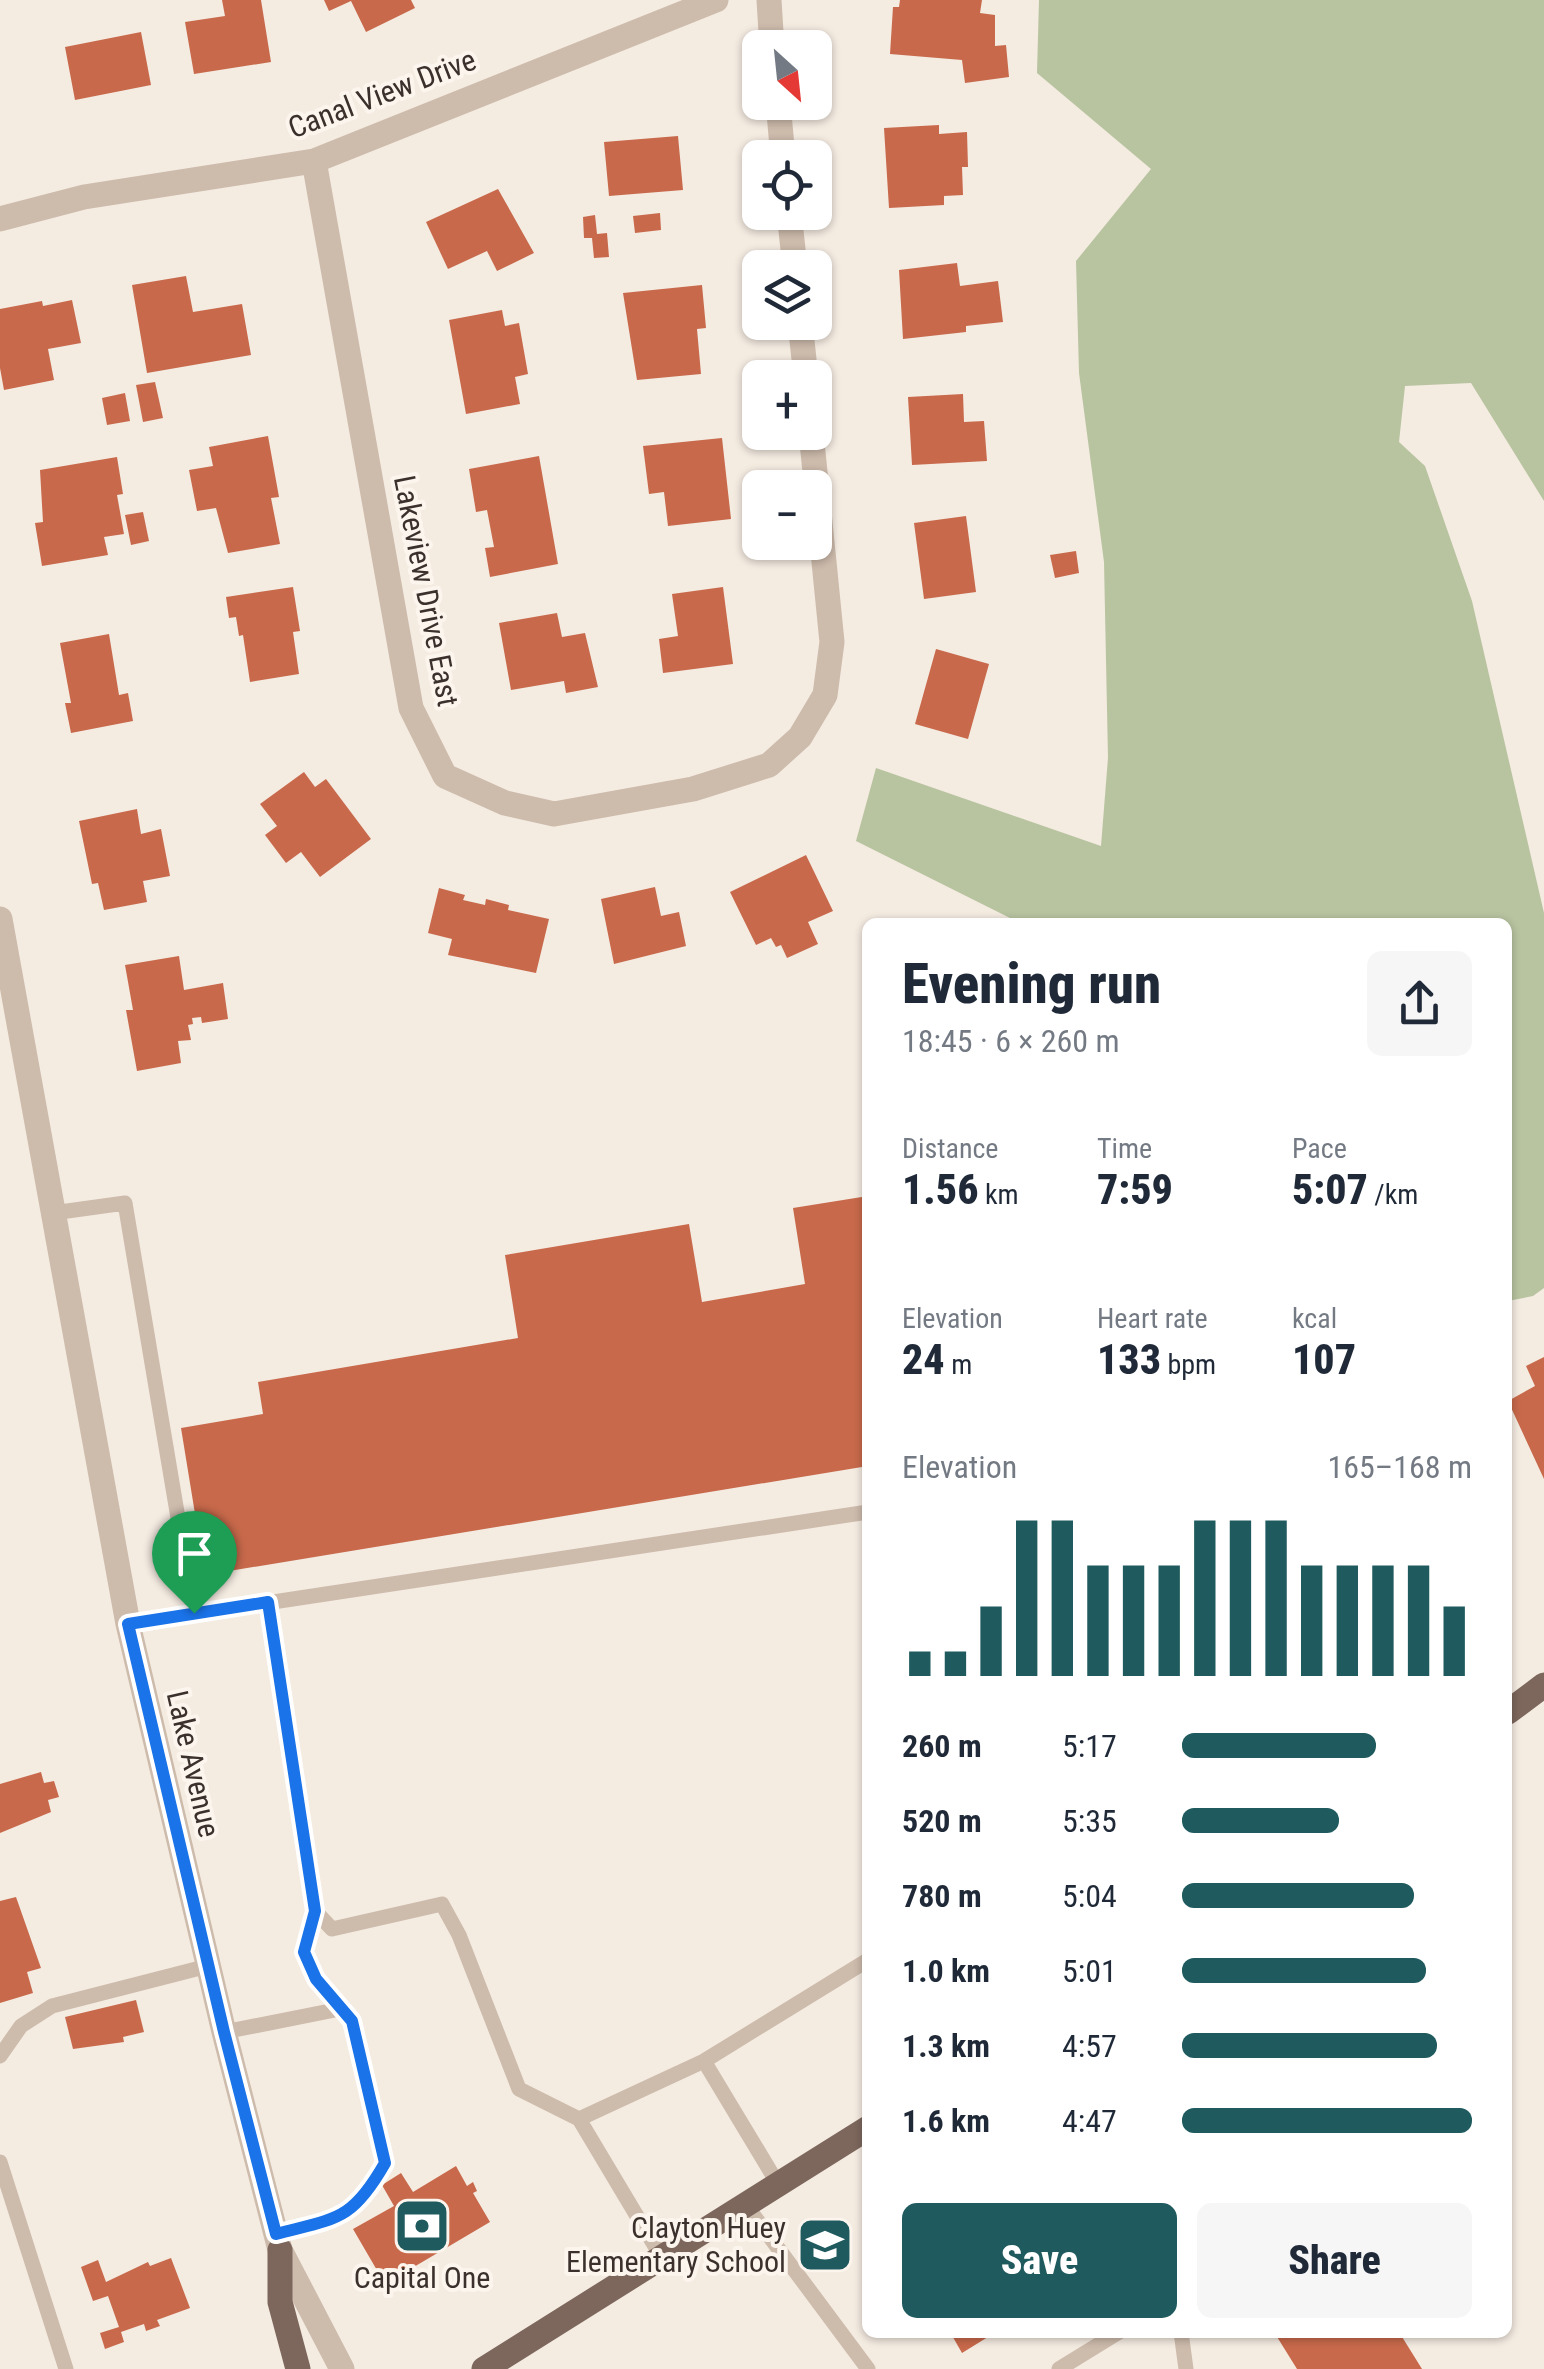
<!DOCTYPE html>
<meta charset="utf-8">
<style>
:root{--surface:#fff;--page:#f6f6f7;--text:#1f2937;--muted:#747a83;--accent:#1f5a5e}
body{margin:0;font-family:"Roboto Condensed",sans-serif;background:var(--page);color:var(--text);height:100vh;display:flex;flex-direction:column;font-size:38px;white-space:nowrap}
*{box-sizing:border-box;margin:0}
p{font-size:32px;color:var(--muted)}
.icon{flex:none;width:55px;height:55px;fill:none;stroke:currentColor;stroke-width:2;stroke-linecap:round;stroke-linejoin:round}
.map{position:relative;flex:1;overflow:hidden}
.drawer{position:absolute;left:862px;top:918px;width:650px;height:1420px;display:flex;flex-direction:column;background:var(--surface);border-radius:15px;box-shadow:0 2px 8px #0004}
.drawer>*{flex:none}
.needle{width:65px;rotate:153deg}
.controls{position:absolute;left:742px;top:30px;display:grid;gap:20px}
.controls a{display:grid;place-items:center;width:90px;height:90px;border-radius:15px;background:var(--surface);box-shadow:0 2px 8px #0004;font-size:50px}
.pin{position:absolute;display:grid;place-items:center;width:85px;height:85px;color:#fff;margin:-102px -42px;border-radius:50% 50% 50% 0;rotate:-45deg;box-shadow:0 0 10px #0007}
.pin .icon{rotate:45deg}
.round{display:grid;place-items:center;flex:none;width:105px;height:105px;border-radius:15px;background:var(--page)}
.overview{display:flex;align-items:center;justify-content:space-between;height:170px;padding:0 40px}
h1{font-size:55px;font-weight:800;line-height:75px}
.figures{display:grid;grid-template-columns:repeat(3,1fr);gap:15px;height:170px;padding:10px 40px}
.figures div{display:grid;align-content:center}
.figures b{font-size:42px;font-weight:800}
.figures small{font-size:28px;font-weight:400}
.figures p{font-size:28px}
.chart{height:280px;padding:20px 40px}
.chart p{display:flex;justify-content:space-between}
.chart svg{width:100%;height:180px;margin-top:10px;stroke:var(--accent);stroke-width:6}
.action{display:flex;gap:20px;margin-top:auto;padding:20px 40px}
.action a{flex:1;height:115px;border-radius:15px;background:var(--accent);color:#fff;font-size:40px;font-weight:800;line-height:115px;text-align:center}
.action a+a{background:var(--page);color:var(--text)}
ul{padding:0 40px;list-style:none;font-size:32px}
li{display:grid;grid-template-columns:160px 120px 1fr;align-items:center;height:75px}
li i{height:25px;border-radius:12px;background:var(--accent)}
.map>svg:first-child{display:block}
.green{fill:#b8c4a0}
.building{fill:#c8694b}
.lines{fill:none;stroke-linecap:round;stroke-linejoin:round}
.lane{stroke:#cdbbac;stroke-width:15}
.street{stroke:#cdbbac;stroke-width:25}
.primary{stroke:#7d675c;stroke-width:25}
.route-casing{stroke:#fff;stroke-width:20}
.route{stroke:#1a73e8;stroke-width:12}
.labels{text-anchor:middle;stroke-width:8;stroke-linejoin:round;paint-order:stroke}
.street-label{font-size:30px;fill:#3b302b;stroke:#fbf5ee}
.poi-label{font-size:30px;fill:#3b302b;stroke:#fbf5ee;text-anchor:end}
</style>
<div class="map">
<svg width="1544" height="2369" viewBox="0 0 1544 2369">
<rect width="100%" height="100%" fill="#f4ebe1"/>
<path class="green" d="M1039 0H1544V501L1471 383 1405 386 1399 442 1425 466 1472 601 1544 913V1288L1533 1296 1508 1301V922H1018L856 841 876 768 1101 846 1108 758 1104 562 1079 373 1076 261 1151 169 1037 73Z"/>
<path class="building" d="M222 0H261L271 62 194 74 185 22 225 16Z
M324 0H411L415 8 366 32 351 1 329 11Z
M900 0H982L980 13 995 15V46L1006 45 1009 77 965 83 962 60 890 54 893 7H899Z
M141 32 151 85 75 100 65 47Z
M939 125V134L967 132 968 167H962L963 195 944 196V205L889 208 884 128Z
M678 136 683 190 609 196 604 142Z
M498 189 534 253 497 271 487 251 448 269 426 222Z
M660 213 661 230 635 233 633 216Z
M595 215 597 234 607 233 609 257 594 258 592 238H584L583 217Z
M957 263 960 286 998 281 1003 322 966 326V332L903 339 899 270Z
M186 276 193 312 242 304 251 355 147 373 132 285Z
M702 285 706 328 697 329 701 374 637 380 623 293Z
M72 300 81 343 48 349 54 380 4 390 0 368V309L42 301 43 306Z
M502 310 505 326 519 323 528 374 515 377 520 404 466 414 449 320Z
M155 382 163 418 143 422 136 385Z
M125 393 130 421 107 425 102 398Z
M963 394 964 422 984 421 987 461 912 465 908 397Z
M268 436 279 497 271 498 280 544 228 553 216 508 197 511 189 470 213 466 209 447Z
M722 438 731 519 668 526 664 492 649 494 643 446Z
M539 456 558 564 490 577 485 548 494 547 487 510 476 512 469 469Z
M117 457 123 494 117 495 124 534 104 537 108 555 42 566 35 523 43 522 40 470Z
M143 512 149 541 131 545 125 515Z
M966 516 976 592 924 599 914 523Z
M1076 551 1079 573 1055 578 1050 555Z
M293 587 300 631 293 632 299 674 250 682 243 635 239 636 236 617 229 618 226 597Z
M723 587 733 664 663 673 659 639 678 636 672 594Z
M557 613 562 637 585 633 598 687 566 693 564 681 511 690 499 623Z
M109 634 119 695 128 693 133 721 71 733 65 703H71L60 643Z
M936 649 989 664 968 739 915 724Z
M304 772 315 787 326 779 371 839 320 877 301 852 286 863 265 835 277 826 260 804Z
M137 809 141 834 161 829 170 876 143 881 147 902 104 910 98 883 92 884 79 821Z
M806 855 833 911 808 922 818 944 787 958 781 945 776 947 771 938 756 945 730 892Z
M655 887 661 916 679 912 686 946 614 964 601 899Z
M439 888 465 895 463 900 485 905 486 899 509 905 508 910 549 919 536 973 448 955 452 939 428 933Z
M179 956 184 990 223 983 228 1019 202 1023 201 1017 192 1018 193 1024 188 1025 191 1040 178 1041 181 1063 137 1071 126 1010H133L125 965Z
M868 1196V1466L205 1575 181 1428 263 1414 258 1382 518 1338 505 1255 689 1224 702 1302 805 1284 793 1208Z
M1544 1357V1479L1508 1401 1535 1386 1526 1366Z
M41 1772 44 1783 54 1781 59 1797 48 1800 51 1812 0 1833V1784Z
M16 1897 41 1968 27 1972 33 1993 0 2003V1901Z
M136 2000 144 2032 123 2037 124 2042 73 2049 65 2017Z
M456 2166 467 2186 473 2182 477 2191 473 2193 490 2222 385 2284 353 2229 394 2206 382 2185 401 2173 413 2192Z
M171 2258 190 2308 157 2320 160 2326 146 2331 144 2324 121 2332 124 2342 105 2349 100 2333 119 2327 108 2296 93 2301 81 2267 98 2260 106 2282 148 2262 150 2266Z
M950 2332H996L962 2353Z
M1274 2332H1399L1422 2369H1297Z"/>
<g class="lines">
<path class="lane" d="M53 1213 125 1203 194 1613
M267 1601 315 1911 332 1929 442 1904 459 1935 519 2089 579 2119 662 2258
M128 1624 868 1512
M315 1911C300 1967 304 1965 340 2009
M224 2032 340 2009 352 2021 385 2163C352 2221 336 2218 276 2234
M0 2056 21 2026 52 2006 208 1966
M704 2061 778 2184
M579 2119 704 2061 868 1960
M0 2162 66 2369
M746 2205 868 2369
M1181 2332 1186 2369
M1059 2369 1119 2332"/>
<path class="street" d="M769 0 772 48
M778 102 783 158
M314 161 411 708 445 776 505 803 554 814 693 789 769 765 800 737 825 695 832 642 811 432
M789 212 795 268
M0 219 84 197 314 161 716 0
M800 322 806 378
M0 919 128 1624 224 2032 280 2250 342 2369"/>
<path class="primary" d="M1508 1712 1544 1685
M280 2250V2302L298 2369
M484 2369 868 2128"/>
</g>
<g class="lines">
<g class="route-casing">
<path id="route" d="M268 1602 315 1911 304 1952 316 1979 352 2021 385 2163C352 2221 337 2218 276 2234L224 2032 128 1624Z"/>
</g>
<use href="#route" class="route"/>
</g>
<defs>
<g id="bank-square" transform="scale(2.875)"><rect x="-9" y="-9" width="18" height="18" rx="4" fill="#1f5a5e" stroke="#fbf5ee"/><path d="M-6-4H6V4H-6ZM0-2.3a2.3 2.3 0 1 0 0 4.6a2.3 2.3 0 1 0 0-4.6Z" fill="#fff"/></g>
<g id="school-square" transform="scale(2.875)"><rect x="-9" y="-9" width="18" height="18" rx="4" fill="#1f5a5e" stroke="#fbf5ee"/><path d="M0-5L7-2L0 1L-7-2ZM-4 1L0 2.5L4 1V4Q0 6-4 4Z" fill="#fff"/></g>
</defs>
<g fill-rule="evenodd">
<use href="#bank-square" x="422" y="2226"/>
<use href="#school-square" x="825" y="2245"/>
</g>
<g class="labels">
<g class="street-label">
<text transform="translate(382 94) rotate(-21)" y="10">Canal View Drive</text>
<text transform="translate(426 591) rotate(79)" y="10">Lakeview Drive East</text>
<text transform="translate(193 1764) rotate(77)" y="10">Lake Avenue</text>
</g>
<g class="poi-label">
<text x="786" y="2238">Clayton Huey<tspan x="786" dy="34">Elementary School</tspan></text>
<text x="422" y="2288" text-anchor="middle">Capital One</text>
</g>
</g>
</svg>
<div class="controls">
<a><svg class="needle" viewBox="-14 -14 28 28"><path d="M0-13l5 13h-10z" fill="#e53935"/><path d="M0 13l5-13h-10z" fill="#747a83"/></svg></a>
<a><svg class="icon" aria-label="locate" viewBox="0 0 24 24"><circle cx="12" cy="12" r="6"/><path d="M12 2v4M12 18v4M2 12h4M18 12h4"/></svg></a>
<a><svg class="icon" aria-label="layers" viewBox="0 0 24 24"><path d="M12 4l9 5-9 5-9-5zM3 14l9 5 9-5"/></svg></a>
<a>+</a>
<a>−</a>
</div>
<div class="pin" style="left:194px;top:1613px;background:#1e9e55"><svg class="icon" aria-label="arrive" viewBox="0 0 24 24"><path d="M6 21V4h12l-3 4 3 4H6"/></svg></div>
<section class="drawer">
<div class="overview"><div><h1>Evening run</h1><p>18:45 · 6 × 260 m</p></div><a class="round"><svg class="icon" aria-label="share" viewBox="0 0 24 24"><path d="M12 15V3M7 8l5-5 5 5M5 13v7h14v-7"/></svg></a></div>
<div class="figures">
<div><p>Distance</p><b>1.56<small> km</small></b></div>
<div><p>Time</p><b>7:59</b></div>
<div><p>Pace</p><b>5:07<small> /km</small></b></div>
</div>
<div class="figures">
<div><p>Elevation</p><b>24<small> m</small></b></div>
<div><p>Heart rate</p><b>133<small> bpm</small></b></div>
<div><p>kcal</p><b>107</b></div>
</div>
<div class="chart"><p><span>Elevation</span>165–168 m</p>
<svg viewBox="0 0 160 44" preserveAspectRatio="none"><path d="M5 44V38M15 44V38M25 44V27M35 44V6M45 44V6M55 44V17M65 44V17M75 44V17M85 44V6M95 44V6M105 44V6M115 44V17M125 44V17M135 44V17M145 44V17M155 44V27"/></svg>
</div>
<ul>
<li><b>260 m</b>5:17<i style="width:67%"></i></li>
<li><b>520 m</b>5:35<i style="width:54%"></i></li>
<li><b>780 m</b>5:04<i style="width:80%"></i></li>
<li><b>1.0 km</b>5:01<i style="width:84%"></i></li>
<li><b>1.3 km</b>4:57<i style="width:88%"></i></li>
<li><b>1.6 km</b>4:47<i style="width:100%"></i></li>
</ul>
<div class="action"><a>Save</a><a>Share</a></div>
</section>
</div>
